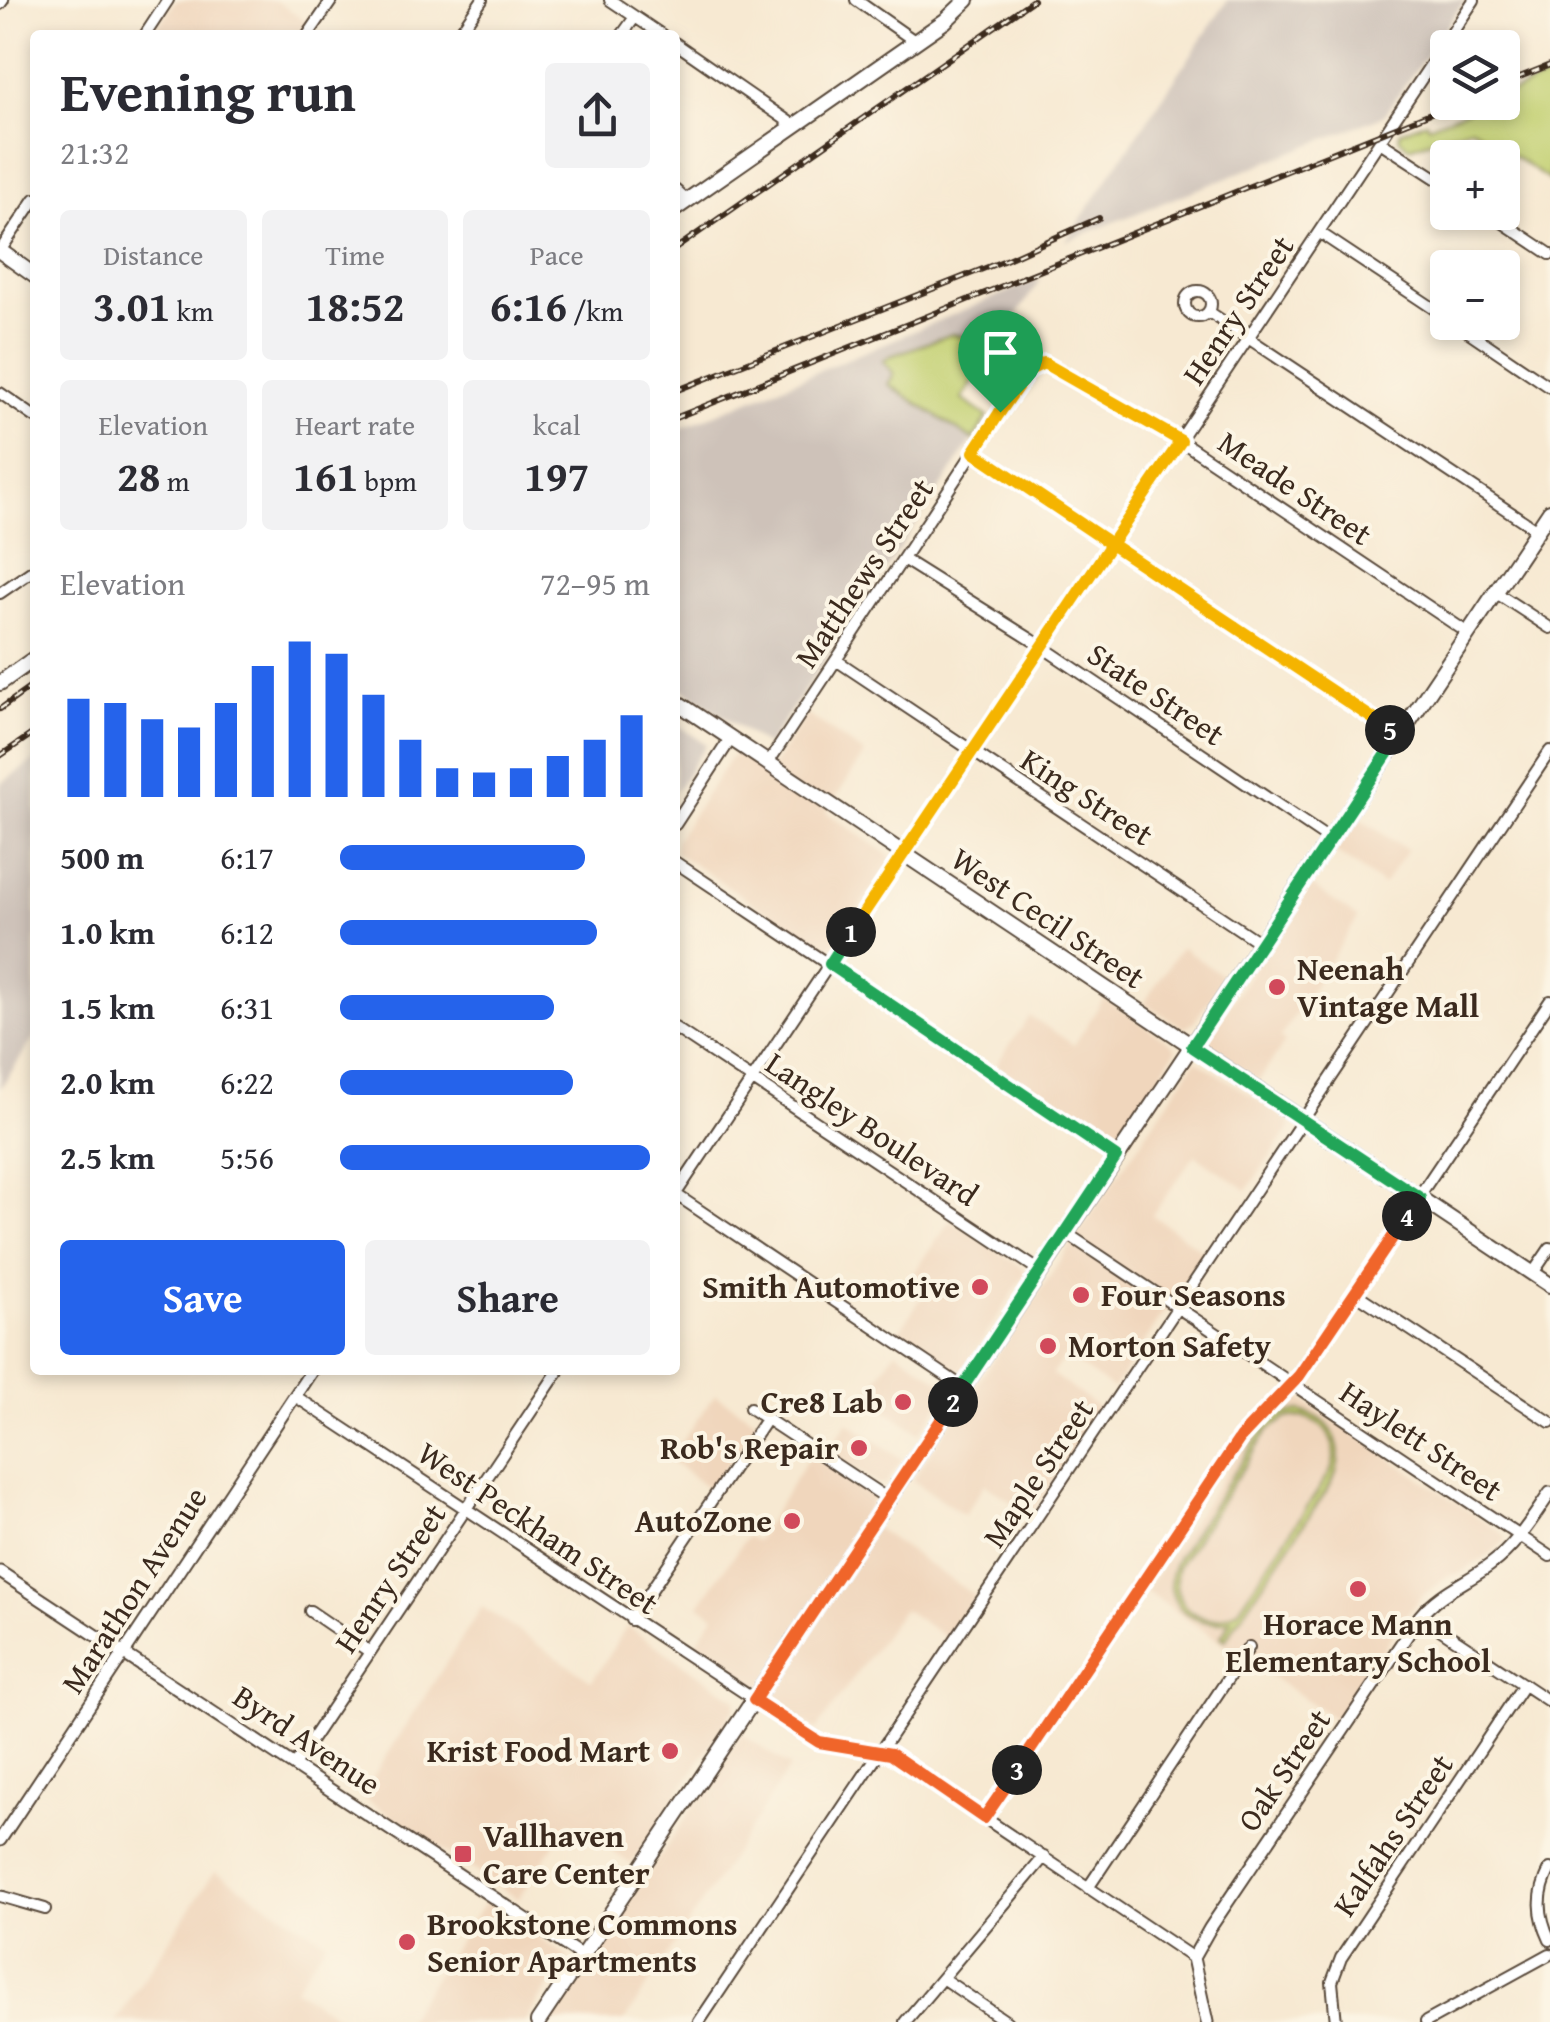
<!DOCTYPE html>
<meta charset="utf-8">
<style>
:root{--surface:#fff;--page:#f2f2f3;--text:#2b2b33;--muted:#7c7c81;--accent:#2563eb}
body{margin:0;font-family:"Gentium Book Plus",serif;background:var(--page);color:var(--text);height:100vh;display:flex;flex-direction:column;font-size:38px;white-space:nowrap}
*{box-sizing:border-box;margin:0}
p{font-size:32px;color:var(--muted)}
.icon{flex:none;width:55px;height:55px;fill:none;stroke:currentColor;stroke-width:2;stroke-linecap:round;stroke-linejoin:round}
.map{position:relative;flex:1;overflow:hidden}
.details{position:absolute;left:30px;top:30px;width:650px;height:1345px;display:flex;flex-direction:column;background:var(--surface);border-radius:10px;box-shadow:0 5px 15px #0003}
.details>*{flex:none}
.fabs{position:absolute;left:1430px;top:30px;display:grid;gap:20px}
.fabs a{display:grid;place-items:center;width:90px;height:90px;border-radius:10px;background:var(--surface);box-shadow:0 5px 15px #0003;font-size:50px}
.pin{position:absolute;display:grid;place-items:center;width:85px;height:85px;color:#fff;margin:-102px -42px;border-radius:50% 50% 50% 0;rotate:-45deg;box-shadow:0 0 10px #0007}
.pin .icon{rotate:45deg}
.km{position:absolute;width:50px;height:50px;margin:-25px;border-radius:50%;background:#222;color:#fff;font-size:28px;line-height:50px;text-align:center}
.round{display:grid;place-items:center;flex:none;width:105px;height:105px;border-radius:10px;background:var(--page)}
.summary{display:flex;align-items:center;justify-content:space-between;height:170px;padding:0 30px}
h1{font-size:55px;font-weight:800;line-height:75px}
.figures{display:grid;grid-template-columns:repeat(3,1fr);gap:15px;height:170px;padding:10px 30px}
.figures div{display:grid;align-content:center;border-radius:10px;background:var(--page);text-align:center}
.figures b{font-size:42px;font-weight:800}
.figures small{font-size:28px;font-weight:400}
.figures p{font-size:28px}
.chart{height:280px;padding:20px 30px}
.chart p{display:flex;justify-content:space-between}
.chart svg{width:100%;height:180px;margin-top:10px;stroke:var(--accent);stroke-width:6}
.button{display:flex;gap:20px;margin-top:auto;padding:20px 30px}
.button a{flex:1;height:115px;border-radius:10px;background:var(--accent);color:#fff;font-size:40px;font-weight:800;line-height:115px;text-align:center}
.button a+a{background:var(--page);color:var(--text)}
ul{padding:0 30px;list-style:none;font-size:32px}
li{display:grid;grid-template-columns:160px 120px 1fr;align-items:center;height:75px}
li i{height:25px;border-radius:12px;background:var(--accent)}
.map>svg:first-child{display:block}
.built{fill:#f0d6bc}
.industrial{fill:#cec2b9}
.green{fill:#c3d072;stroke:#7f7d48;stroke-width:2.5;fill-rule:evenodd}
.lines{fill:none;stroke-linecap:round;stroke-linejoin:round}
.minor-casing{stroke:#574739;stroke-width:14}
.tertiary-casing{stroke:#574739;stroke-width:15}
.secondary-casing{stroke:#574739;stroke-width:18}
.minor{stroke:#fff;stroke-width:10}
.tertiary{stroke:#fff;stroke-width:11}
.secondary{stroke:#fff;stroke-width:14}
.rail-casing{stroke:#3b2a1e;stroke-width:6}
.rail{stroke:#fcf5e5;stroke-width:2.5;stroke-dasharray:8;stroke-linecap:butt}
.split-1-casing{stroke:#fff;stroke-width:20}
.split-2-casing{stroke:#fff;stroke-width:20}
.split-3-casing{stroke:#fff;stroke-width:20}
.split-4-casing{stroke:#fff;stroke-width:20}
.split-5-casing{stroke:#fff;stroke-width:20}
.split-6-casing{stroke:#fff;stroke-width:20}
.split-1{stroke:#f5b400;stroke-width:12}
.split-2{stroke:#22a559;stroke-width:12}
.split-3{stroke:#f0652b;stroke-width:12}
.split-4{stroke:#f0652b;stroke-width:12}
.split-5{stroke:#22a559;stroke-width:12}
.split-6{stroke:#f5b400;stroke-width:12}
.poi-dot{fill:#d1495b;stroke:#fcf5e5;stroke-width:4}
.labels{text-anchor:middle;stroke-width:8;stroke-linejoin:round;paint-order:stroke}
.street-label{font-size:32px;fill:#3b2a1e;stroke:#fcf5e5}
.poi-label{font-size:32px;font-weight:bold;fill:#3b2a1e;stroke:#fcf5e5;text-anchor:start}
</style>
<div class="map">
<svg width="1550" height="2022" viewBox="0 0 1550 2022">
<rect width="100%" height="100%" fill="#fcf5e5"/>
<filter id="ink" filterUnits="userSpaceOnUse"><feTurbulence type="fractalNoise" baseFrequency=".01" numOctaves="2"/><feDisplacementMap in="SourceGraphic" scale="20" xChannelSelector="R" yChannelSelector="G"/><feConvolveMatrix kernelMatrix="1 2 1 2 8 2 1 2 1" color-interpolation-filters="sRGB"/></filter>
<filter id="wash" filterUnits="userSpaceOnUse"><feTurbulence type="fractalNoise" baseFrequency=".0048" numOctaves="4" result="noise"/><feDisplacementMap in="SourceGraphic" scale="40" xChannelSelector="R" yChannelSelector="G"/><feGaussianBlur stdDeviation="2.25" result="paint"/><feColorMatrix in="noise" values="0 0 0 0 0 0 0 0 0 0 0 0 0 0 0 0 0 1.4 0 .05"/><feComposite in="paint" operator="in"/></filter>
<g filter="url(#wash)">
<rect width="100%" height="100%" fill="#f7e9d2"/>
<path class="built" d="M176 0H275L308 23 299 35H153Z
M807 714 865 754 826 812 889 855 891 861 828 952 675 852V841L732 756 740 754 769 772Z
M1356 816 1407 850 1383 885 1333 850Z
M1310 885 1358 918 1280 1038 1285 1042 1258 1082 1209 1049 1206 1040Z
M1181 947 1225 977 1194 1022 1184 1028 1144 1003Z
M1104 998 1172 1044 1176 1050 1116 1141 1111 1143 996 1065 1030 1016 1074 1045Z
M1196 1060 1287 1119 1291 1127 1247 1190 1195 1155 1152 1215 1205 1252 1113 1389 1065 1356 1052 1374 1100 1409 1030 1514 985 1484 964 1515 912 1480Z
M951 1220 1022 1267 1025 1274 964 1369 959 1371 948 1367 898 1333 930 1285 914 1273Z
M896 1350 948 1386 947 1393 920 1433 865 1396Z
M715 1394 758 1421 709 1489 669 1460Z
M1294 1394 1502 1533 1507 1539 1492 1553 1459 1574 1449 1575 1420 1598 1399 1624 1382 1651 1376 1667 1339 1722 1145 1591 1253 1431Z
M848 1422 902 1459 885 1484H878L828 1451Z
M810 1455 874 1498 862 1519 975 1596 947 1638 903 1609 816 1730 692 1650 714 1615 699 1605 747 1536 756 1541Z
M482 1607 592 1681 627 1626 736 1699 735 1708 631 1864 569 1822 518 1899 361 1796Z
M742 1734 790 1767 624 2022H549Z
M215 1871 326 1941 295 1988 346 2022H115Z
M485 1902 568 1957 525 2022H404Z"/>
<path class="industrial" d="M1228 0H1465L1383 116 1066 241Z
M1041 278 962 399 988 417 767 746 675 684V431Z
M675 723 706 744 675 792Z
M35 760V1036L0 1089V784Z"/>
<path class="green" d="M1550 76V181L1471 127 1409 147 1399 138 1400 132 1426 121 1428 126 1486 103 1502 102 1503 96Z
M1013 321 962 399 988 417 973 440 888 384 894 374 883 361 890 356 952 334 967 337 985 334Z
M1299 1411C1339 1419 1348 1455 1329 1487L1225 1640 1221 1637 1231 1620C1190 1632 1155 1597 1178 1557L1264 1428 1281 1415ZM1304 1417C1330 1425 1341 1448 1330 1473L1239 1609C1205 1635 1166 1605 1178 1566L1268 1430 1287 1418Z"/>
</g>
<g filter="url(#ink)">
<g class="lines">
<g class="minor-casing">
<path id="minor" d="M610 0 662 35
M856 0 916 42
M0 4 3 0
M145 35 168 0
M308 35 332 0
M458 35 482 0
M622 35 635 17
M675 43 795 126
M1380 142 1448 186
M675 190 687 201
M1487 212 1550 254
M1320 233 1448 318
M0 251 35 199
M1185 304a13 13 0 1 1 26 0a13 13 0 1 1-26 0Z
M1209 312 1537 530
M1454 322 1550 387
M0 393 35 417
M974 452 1399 736
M903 559 1032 640 1330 840
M1495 592 1550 628
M0 593 35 569
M836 660 1260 943
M768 763 1025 374 1038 364 1049 365 1181 441 1468 633
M675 862 1117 1157
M675 1028 1040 1271
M675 1194 963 1387
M675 1195 1474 0
M1066 1233 1550 1556
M1533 1273 1550 1248
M1355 1293 1550 1422
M295 1396 819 1742 891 1755 1193 1958
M750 1408 888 1499
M310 1611 370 1652
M1420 1616 1550 1702
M631 1620 767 1418
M295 1764 559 1370
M985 1818 1240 1438 1299 1375 1550 1001
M1550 1869C1537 1894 1538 1915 1550 1940
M1088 1888 1249 1647
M0 1896 45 1909
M942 1978 1007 2022
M699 2022 1550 751
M905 2022 1044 1857
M1336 2022 1332 1982 1341 1958 1524 1684
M1426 2022 1550 1954"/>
</g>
<g class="tertiary-casing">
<path id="tertiary" d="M675 824 731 738
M0 1572 582 1956
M0 1840 312 1370
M1207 2022 1193 1958 1210 1928 1420 1616C1440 1592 1466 1583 1490 1565 1516 1546 1532 1519 1550 1493"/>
</g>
<g class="secondary-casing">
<path id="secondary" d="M675 209 945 21 967 0
M0 251 35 276
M0 683 35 658
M675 701 1550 1285
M538 2022 1550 511"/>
</g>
<use href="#minor" class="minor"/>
<use href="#tertiary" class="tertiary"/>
<use href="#secondary" class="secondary"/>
<g class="rail-casing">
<path id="rail" d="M1502 84 1550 65
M675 249 1033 0
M675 391 1003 261 1099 218
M675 418 1458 102
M0 709 35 684
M0 756 35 732"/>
</g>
<use href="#rail" class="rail"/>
</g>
</g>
<g class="lines" filter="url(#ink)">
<g class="split-1-casing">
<path id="split-1" d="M851 932 1111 544 974 452 1000 412"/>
</g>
<g class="split-2-casing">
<path id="split-2" d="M851 932 830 964 1116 1157 953 1402"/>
</g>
<g class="split-3-casing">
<path id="split-3" d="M953 1402 754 1700 819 1742 891 1754 984 1818 1017 1770"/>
</g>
<g class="split-4-casing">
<path id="split-4" d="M1017 1770 1240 1438 1299 1376 1407 1216"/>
</g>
<g class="split-5-casing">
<path id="split-5" d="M1390 730 1399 736 1192 1047 1420 1198 1407 1216"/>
</g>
<g class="split-6-casing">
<path id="split-6" d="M1000 412 1029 370 1044 363 1181 441 1111 544 1390 730"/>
</g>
<use href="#split-1" class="split-1"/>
<use href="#split-2" class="split-2"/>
<use href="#split-3" class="split-3"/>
<use href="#split-4" class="split-4"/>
<use href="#split-5" class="split-5"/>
<use href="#split-6" class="split-6"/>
</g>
<g class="poi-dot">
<circle cx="1277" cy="987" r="10"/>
<circle cx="980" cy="1287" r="10"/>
<circle cx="1081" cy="1295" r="10"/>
<circle cx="1048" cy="1346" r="10"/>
<circle cx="903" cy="1402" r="10"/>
<circle cx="859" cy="1448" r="10"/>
<circle cx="792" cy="1521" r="10"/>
<circle cx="1358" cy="1589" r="10"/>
<circle cx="670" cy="1751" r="10"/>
<rect x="453" y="1844" width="20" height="20" rx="5"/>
<circle cx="407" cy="1942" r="10"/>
</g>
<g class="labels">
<g class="street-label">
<text transform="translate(1238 310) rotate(-56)" y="11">Henry Street</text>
<text transform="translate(1295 488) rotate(34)" y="11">Meade Street</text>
<text transform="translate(864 573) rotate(-56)" y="11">Matthews Street</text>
<text transform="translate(1156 694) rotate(34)" y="11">State Street</text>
<text transform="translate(1087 797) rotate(33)" y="11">King Street</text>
<text transform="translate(1048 918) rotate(34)" y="11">West Cecil Street</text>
<text transform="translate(872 1129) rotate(34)" y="11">Langley Boulevard</text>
<text transform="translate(1421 1441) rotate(34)" y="11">Haylett Street</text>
<text transform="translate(1038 1473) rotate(-56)" y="11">Maple Street</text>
<text transform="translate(538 1528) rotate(34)" y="11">West Peckham Street</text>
<text transform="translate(390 1578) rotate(-56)" y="11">Henry Street</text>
<text transform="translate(134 1590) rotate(-57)" y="11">Marathon Avenue</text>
<text transform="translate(307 1740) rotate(34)" y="11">Byrd Avenue</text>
<text transform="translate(1284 1770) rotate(-56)" y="11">Oak Street</text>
<text transform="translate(1393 1835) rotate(-56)" y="11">Kalfahs Street</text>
</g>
<g class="poi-label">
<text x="1297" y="980">Neenah<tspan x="1297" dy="37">Vintage Mall</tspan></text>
<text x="960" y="1298" text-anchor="end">Smith Automotive</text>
<text x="1101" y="1306">Four Seasons</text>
<text x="1068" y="1357">Morton Safety</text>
<text x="883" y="1413" text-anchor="end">Cre8 Lab</text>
<text x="839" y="1459" text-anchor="end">Rob's Repair</text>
<text x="772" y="1532" text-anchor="end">AutoZone</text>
<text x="1358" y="1635" text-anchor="middle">Horace Mann<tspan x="1358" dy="37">Elementary School</tspan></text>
<text x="650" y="1762" text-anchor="end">Krist Food Mart</text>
<text x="483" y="1847">Vallhaven<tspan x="483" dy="37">Care Center</tspan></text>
<text x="427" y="1935">Brookstone Commons<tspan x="427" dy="37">Senior Apartments</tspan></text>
</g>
</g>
</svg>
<div class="fabs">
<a><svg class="icon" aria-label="layers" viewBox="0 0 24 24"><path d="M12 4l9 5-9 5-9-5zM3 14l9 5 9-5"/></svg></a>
<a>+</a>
<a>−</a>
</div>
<div class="pin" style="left:1000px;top:412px;background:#1e9e55"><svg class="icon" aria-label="arrive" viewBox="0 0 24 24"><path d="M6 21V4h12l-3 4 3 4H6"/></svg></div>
<b class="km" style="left:851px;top:932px">1</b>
<b class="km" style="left:953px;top:1402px">2</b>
<b class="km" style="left:1017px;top:1770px">3</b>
<b class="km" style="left:1407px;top:1216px">4</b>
<b class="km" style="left:1390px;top:730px">5</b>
<section class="details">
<div class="summary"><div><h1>Evening run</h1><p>21:32</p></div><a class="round"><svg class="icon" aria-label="share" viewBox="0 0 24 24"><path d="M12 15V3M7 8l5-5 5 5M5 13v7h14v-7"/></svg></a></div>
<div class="figures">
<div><p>Distance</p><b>3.01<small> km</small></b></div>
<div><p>Time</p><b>18:52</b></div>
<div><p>Pace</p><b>6:16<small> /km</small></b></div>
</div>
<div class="figures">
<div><p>Elevation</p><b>28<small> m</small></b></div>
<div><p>Heart rate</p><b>161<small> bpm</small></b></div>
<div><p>kcal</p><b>197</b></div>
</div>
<div class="chart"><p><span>Elevation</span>72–95 m</p>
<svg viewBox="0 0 160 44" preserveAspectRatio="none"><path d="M5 44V20M15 44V21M25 44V25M35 44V27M45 44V21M55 44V12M65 44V6M75 44V9M85 44V19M95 44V30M105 44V37M115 44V38M125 44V37M135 44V34M145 44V30M155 44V24"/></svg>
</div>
<ul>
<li><b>500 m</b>6:17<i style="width:79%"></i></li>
<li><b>1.0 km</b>6:12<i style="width:83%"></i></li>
<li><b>1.5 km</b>6:31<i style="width:69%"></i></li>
<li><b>2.0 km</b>6:22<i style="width:75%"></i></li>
<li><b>2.5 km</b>5:56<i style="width:100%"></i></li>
</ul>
<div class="button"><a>Save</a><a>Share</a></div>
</section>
</div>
